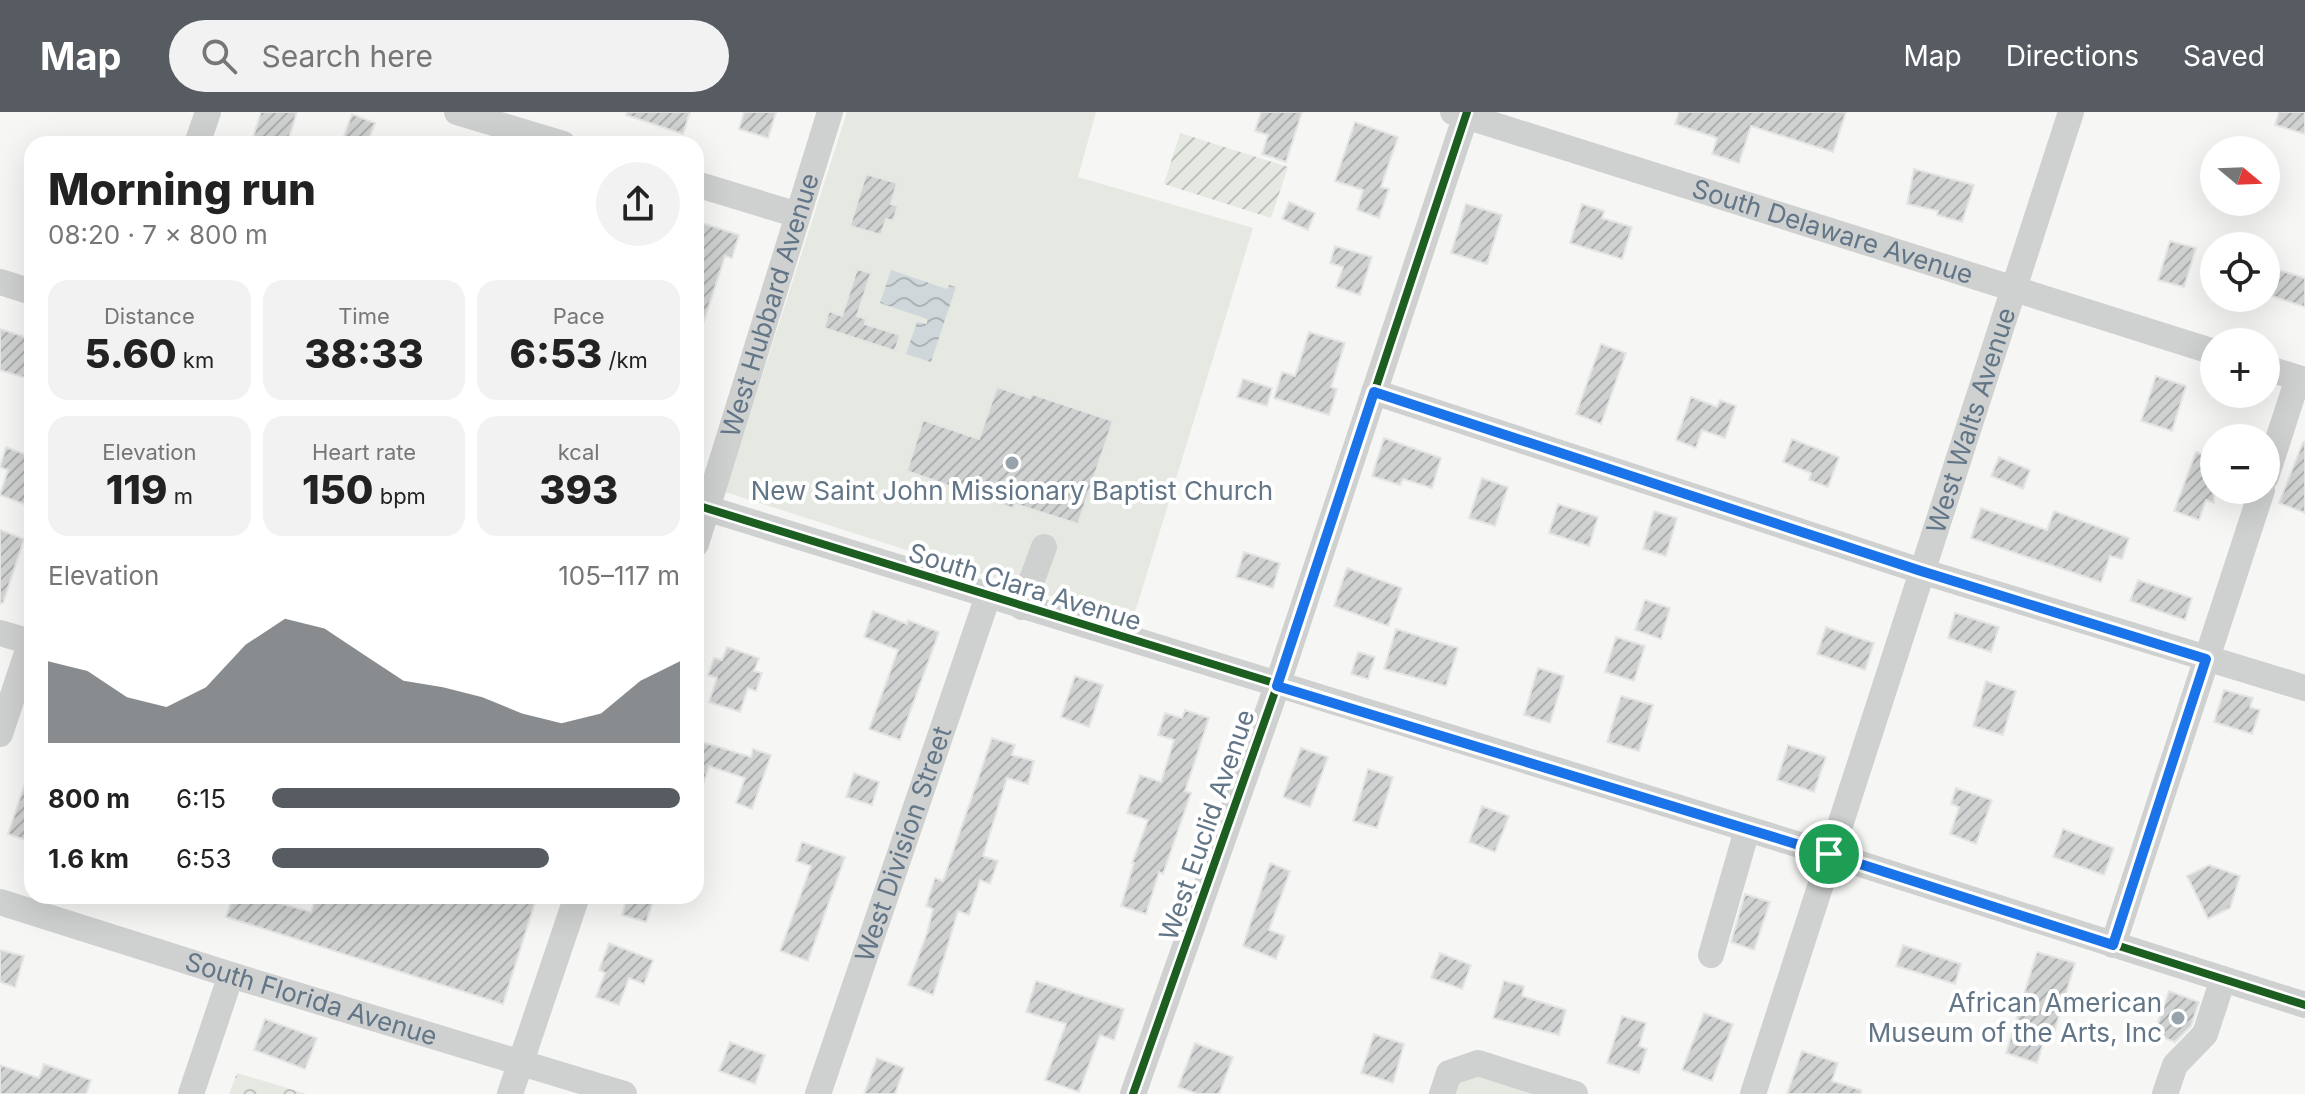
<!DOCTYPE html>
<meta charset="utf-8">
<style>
:root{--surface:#fff;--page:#f2f2f2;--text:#222;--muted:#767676;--accent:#565c61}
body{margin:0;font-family:Inter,sans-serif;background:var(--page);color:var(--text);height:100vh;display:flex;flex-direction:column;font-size:30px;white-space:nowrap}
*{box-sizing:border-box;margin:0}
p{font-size:26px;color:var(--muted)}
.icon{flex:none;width:44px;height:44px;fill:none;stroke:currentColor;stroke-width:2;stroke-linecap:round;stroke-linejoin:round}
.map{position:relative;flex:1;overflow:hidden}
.details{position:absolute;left:24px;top:24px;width:680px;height:768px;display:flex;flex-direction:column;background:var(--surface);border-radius:24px;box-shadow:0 8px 32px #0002}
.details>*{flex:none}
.needle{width:52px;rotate:109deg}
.fabs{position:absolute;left:2200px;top:24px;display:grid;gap:16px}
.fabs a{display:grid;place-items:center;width:80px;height:80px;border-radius:50%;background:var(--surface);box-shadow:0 8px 32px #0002;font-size:40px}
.pin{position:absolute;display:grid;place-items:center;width:68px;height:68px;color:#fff;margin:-34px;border:4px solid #fff;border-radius:50%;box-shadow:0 2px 8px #0007}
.round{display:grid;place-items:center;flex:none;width:84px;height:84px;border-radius:42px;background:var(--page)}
.head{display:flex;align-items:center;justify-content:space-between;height:136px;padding:0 24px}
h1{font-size:44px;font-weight:800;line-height:60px}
.figures{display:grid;grid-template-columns:repeat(3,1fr);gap:12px;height:136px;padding:8px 24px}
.figures div{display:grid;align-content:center;border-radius:20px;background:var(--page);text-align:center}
.figures b{font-size:40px;font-weight:800}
.figures small{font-size:22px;font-weight:400}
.figures p{font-size:22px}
.chart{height:224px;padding:16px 24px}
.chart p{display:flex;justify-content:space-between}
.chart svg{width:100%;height:144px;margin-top:8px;fill:var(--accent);opacity:.7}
ul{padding:0 24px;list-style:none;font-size:26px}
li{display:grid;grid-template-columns:128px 96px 1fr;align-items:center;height:60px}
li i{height:20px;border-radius:10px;background:var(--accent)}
header{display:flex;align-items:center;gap:48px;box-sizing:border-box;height:112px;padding:0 40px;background:var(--accent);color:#fff}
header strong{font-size:38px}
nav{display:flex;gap:44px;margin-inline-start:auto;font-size:28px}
.search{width:560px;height:72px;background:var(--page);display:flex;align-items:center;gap:20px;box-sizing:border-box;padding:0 28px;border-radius:44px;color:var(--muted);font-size:30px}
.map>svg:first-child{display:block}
.forest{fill:url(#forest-crowns)}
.park{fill:#e5e9e2}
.garden{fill:url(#garden-furrows)}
.water{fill:url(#water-waves)}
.building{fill:url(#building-hatch);stroke:#e5e5e4;stroke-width:2}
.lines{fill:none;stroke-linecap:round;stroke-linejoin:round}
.minor{stroke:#cfd1d1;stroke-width:26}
.cycleway-casing{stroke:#fff;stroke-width:13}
.cycleway{stroke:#1b5e20;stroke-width:8}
.route-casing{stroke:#fff;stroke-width:16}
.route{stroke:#1a73e8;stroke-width:10}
.poi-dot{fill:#96a3ad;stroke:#fff;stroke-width:3}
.labels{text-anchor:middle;stroke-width:8;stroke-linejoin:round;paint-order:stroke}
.street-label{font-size:26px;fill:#637687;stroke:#fff}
.poi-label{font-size:26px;fill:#637687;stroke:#fff}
</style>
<header>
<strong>Map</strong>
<div class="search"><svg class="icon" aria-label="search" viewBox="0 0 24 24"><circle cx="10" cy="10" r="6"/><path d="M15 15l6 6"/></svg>Search here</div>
<nav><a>Map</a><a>Directions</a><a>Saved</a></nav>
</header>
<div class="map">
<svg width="2305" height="982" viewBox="0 0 2305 982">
<defs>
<pattern id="forest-crowns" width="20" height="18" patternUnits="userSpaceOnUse" patternTransform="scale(2)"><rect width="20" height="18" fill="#e5e9e2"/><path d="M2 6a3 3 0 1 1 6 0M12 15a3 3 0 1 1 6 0" fill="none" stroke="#bdc1bd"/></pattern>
<pattern id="garden-furrows" width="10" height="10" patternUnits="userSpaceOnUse" patternTransform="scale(2)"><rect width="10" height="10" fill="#e5e9e2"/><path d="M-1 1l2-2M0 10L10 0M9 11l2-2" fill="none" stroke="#bdc1bd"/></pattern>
<pattern id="water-waves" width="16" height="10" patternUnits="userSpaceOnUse" patternTransform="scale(2)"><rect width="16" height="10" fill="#d0d7db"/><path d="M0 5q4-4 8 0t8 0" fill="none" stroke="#acb3b7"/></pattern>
<pattern id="building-hatch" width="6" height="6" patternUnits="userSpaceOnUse" patternTransform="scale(2)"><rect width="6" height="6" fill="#d0d2d2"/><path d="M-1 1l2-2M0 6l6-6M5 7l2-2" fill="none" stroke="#acafb0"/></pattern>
</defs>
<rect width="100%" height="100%" fill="#f6f6f4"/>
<path class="forest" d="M237 961 307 982H229Z"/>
<path class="park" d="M847 0H1096L1078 65 1253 116 1132 510 725 380Z
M1475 963 1536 982H1454L1458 969Z"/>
<path class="garden" d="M1180 21 1288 55 1271 106 1164 72Z"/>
<path class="water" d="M891 158 947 177 949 173 956 175 931 250 906 242 917 210 927 212V207L880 191Z"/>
<path class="building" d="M261 0H297L287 32H251Z
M627 0H690L683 22 626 3Z
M744 0H776L768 26 739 17Z
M1261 0H1302L1286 50 1262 42 1268 23 1255 19Z
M1679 0H1846L1833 40 1751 14 1739 51 1712 42 1717 26 1675 12Z
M2279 0H2305V22L2275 13Z
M352 2 375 11 367 32H341Z
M1355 10 1398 25 1381 75 1389 77 1379 106 1357 98 1363 78 1335 69Z
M1914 57 1974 73 1962 110 1937 103 1938 99 1907 92Z
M866 62 897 71 891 92 898 94 893 109 886 107 881 123 850 114Z
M1289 90 1315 101 1308 118 1282 107Z
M1466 92 1502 103 1487 152 1451 141Z
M1582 92 1604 99 1602 106 1632 115 1622 147 1570 131Z
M696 109 739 123 732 146 725 144 699 224H696Z
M2170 129 2196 136 2184 175 2158 168Z
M1335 134 1372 145 1360 183 1336 175 1343 155 1330 151Z
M2266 154 2305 166V195L2266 182Z
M857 157 871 161 857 204 866 207 865 212 900 223 895 239 824 216 829 199 842 204Z
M0 217 32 227V268L0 258Z
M1309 220 1345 231 1331 275 1337 277 1329 303 1274 286 1282 260 1295 264Z
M1601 232 1626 241 1601 312 1576 302Z
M2156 264 2186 274 2172 319 2141 309Z
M1243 267 1272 276 1267 294 1237 285Z
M997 275 1030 286 1032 282 1113 309 1078 412 1015 392 1014 397 907 359 923 308 979 327Z
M1691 285 1717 295 1720 288 1736 294 1725 326 1702 318 1696 336 1676 328Z
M1384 326 1441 346 1432 376 1403 367 1400 373 1372 364Z
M1792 327 1839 345 1828 375 1809 368 1811 361 1783 350Z
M2303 330H2305V401L2279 391Z
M6 335 32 345V395L0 383 8 358 0 355Z
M2196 340 2214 346V391L2206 388 2199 408 2174 399Z
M1999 345 2030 358 2023 377 1991 364Z
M1482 366 1508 375 1495 414 1469 406Z
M1558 392 1598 405 1589 434 1549 421Z
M1981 396 2047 418 2054 399 2129 426 2122 447 2110 444 2101 470 1971 426Z
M1654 399 1677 406 1666 444 1643 437Z
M0 418 24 427 3 491H0Z
M1244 440 1280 451 1273 476 1236 465Z
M1347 456 1402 476 1388 514 1334 494Z
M2138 468 2192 486 2185 508 2130 489Z
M1645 488 1670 496 1661 527 1635 518Z
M873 499 907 512 908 508 939 520 900 628 869 617 898 538 864 525Z
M1955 501 1999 515 1991 540 1948 526Z
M1826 515 1874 531 1865 558 1817 542Z
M1396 517 1458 536 1446 574 1384 557Z
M1616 525 1645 534 1634 569 1605 560Z
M727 535 759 546 754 559 762 561 756 579 748 576 740 600 709 590 717 566 708 563 714 546 722 548Z
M1358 540 1375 545 1368 567 1351 562Z
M1538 556 1564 564 1550 611 1524 603Z
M1075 564 1103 573 1089 615 1061 605Z
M1986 569 2016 579 2003 623 1973 614Z
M2224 578 2253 586 2250 595 2260 598 2252 622 2214 610Z
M1621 584 1653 593 1639 639 1607 630Z
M1185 598 1209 606 1185 679 1191 681 1163 762 1159 760 1146 802 1121 794 1134 751H1132L1148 708 1127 701 1140 663 1161 670 1174 628 1158 623 1165 601 1182 606Z
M992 626 1015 633 1012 643 1034 649 1028 672 1007 666 983 744 998 749 990 772 980 768 969 803 958 799 933 883 908 873 927 821 933 797 926 794 935 766 943 769Z
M696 628 751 645 753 637 771 643 752 697 736 691 745 666 709 654 699 686 696 685Z
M1788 633 1826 645 1814 680 1777 668Z
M1301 636 1328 645 1310 695 1283 685Z
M1368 657 1393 665 1377 716 1353 709Z
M29 659 32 660V730L8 722Z
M854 661 879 670 872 693 846 685Z
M1956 676 1992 688 1976 732 1950 722 1959 695 1951 692Z
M1482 694 1509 704 1495 740 1469 730Z
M2063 717 2114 736 2104 763 2053 745Z
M802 730 845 745 808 849 780 839 811 754 796 749Z
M1270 751 1290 759 1269 818 1285 824 1276 847 1243 834Z
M2209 753 2240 764 2230 796 2208 807 2187 764Z
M1745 782 1770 790 1754 838 1731 830Z
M233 784H282L280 791 311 800 316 784H393L420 792 421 784H537L503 892 226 805Z
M627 784H655L646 810 622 803Z
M609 831 653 848 644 872 629 866 619 893 596 885 605 861 599 858Z
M1903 833 1961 852 1955 872 1896 854Z
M0 838 24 844 15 875 0 870Z
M2037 840 2075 851 2054 921 2047 919 2037 951 2006 941Z
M1440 841 1471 853 1462 877 1431 866Z
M1036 869 1124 897 1114 928 1100 923 1079 980 1045 968 1066 912 1026 900Z
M1504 869 1524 874 1522 884 1566 898 1559 923 1493 906Z
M2169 879 2199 890 2191 914 2175 930 2154 922Z
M1704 901 1733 912 1712 969 1682 958Z
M1622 904 1646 911 1639 934 1647 937 1639 961 1607 951Z
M265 907 317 926 305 957 254 938Z
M1374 922 1404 932 1393 971 1361 961Z
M730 930 765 943 755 972 719 959Z
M1195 931 1233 945 1219 982H1198L1178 975Z
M1802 939 1838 951 1832 969 1861 978V982H1787Z
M877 946 904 956 895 982H864Z
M44 952 91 968 86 982H0V953L39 966Z"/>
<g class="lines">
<g class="minor">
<path d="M457 0 563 32"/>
<path id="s1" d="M1453 0 2214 240"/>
<path d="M197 32 208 0"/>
<path d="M696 72 798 103"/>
<path d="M0 170 32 180"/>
<path d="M2266 256 2305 268"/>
<path d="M1374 280 1921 459 2305 576"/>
<path d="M2266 365 2298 266"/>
<path d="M696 393 1829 742 2305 893"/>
<path id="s2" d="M696 432 830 0"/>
<path d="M1022 495 1044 435"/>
<path d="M0 521 31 530"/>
<path d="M0 622 32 526"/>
<path id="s3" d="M0 790 231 863 624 982"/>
<path d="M2113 833 2262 378"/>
<path d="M1711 843 1747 718"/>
<path d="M191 982 231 863"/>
<path d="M510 982 577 784"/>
<path id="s4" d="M818 982 988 484"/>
<path d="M1133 982 1277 574 1467 0"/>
<path d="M1442 982 1449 961 1478 951 1575 982"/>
<path id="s5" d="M1753 982 2071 0"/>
<path d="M2165 982 2175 953 2205 922 2223 867"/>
</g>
<g class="cycleway-casing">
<path id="cycleway" d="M696 393 1829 742 2305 893
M1133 982 1277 574 1467 0"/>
</g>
<use href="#cycleway" class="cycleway"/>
</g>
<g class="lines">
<g class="route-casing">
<path id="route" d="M1374 280 1921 459 2206 547 2113 833 1829 742 1277 574Z"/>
</g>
<use href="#route" class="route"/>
</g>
<g class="poi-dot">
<circle cx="1012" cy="351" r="8"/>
<circle cx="2178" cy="906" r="8"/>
</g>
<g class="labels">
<g class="street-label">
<text dy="9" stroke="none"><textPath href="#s1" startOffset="398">South Delaware Avenue</textPath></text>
<text dy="9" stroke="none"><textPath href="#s2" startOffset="250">West Hubbard Avenue</textPath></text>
<text dy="9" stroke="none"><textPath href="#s5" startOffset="708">West Walts Avenue</textPath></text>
<text transform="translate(1025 475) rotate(17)" y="9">South Clara Avenue</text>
<text transform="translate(1207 713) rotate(-71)" y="9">West Euclid Avenue</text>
<text dy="9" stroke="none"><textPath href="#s4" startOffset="264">West Division Street</textPath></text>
<text dy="9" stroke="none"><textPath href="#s3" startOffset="326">South Florida Avenue</textPath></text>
</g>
<g class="poi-label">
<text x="1012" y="388">New Saint John Missionary Baptist Church</text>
<text x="2162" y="900" text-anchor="end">African American<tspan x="2162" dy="30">Museum of the Arts, Inc</tspan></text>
</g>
</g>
</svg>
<div class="fabs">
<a><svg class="needle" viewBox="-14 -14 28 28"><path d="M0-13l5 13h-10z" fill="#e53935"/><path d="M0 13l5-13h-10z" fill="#767676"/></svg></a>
<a><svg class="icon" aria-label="locate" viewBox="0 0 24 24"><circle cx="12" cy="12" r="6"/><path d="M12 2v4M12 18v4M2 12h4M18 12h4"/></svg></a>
<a>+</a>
<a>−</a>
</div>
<div class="pin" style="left:1829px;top:742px;background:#1e9e55"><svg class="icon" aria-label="arrive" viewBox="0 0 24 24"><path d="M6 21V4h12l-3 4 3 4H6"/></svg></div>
<section class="details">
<div class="head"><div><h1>Morning run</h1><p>08:20 · 7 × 800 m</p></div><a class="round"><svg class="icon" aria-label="share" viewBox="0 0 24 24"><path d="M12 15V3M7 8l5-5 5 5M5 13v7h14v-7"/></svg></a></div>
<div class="figures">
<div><p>Distance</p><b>5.60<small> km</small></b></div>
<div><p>Time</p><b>38:33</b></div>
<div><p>Pace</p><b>6:53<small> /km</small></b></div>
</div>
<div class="figures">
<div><p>Elevation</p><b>119<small> m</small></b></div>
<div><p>Heart rate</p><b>150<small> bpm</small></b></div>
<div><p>kcal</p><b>393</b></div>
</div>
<div class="chart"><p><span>Elevation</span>105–117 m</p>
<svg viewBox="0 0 160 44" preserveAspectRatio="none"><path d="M0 44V19L10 22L20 30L30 33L40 27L50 14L60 6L70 9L80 17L90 25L100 27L110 30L120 35L130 38L140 35L150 25L160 19V44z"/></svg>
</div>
<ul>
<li><b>800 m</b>6:15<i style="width:100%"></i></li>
<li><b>1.6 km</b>6:53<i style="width:68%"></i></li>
</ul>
</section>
</div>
